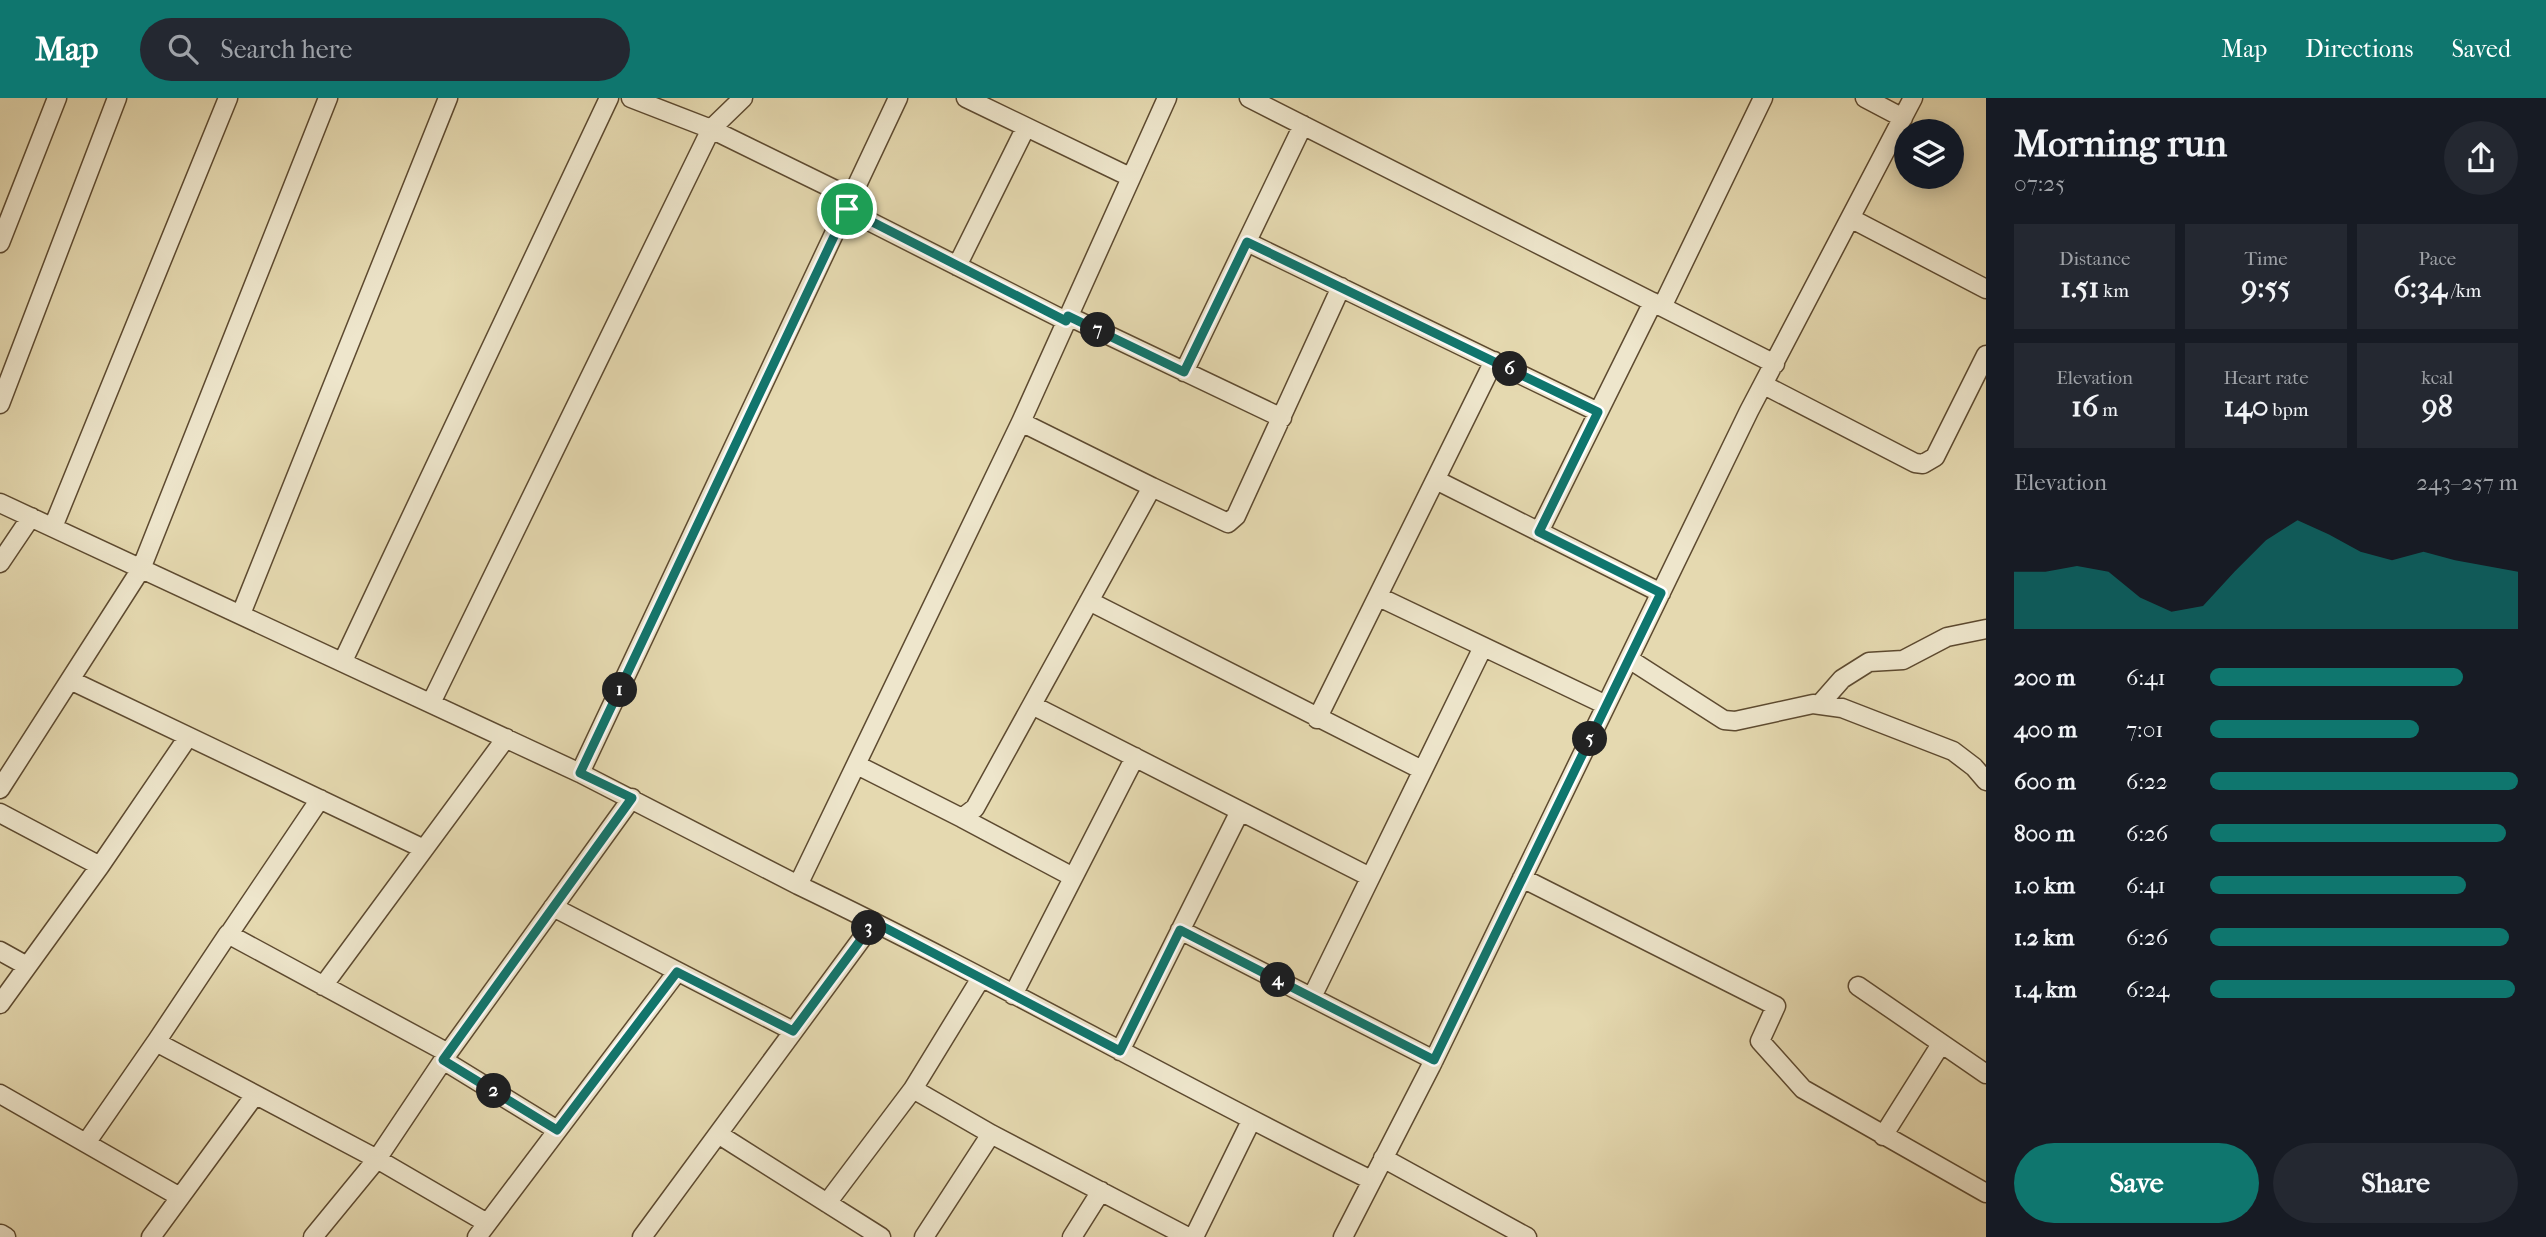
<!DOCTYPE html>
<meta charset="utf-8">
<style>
:root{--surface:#171b24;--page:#242831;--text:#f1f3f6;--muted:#9ea1a6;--accent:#0f766e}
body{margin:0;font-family:"IM FELL French Canon",serif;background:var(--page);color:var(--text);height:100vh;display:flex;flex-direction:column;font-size:26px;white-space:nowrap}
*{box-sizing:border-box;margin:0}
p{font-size:23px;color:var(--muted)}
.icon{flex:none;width:38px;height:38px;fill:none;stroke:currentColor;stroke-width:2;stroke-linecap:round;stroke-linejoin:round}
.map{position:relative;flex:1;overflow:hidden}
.side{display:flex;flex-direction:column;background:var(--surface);width:560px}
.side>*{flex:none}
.fabs{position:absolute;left:1894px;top:21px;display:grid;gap:14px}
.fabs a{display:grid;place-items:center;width:70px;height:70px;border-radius:50%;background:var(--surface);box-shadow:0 4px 18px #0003;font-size:35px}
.pin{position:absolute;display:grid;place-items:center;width:60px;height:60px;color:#fff;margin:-30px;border:4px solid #fff;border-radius:50%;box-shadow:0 2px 7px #0007}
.km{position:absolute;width:35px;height:35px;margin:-18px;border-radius:50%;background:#222;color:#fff;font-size:19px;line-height:35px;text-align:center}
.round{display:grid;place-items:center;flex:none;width:74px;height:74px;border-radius:37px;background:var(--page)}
.overview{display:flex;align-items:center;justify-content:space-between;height:119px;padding:0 28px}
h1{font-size:38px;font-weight:700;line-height:52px}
.figures{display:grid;grid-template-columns:repeat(3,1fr);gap:10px;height:119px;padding:7px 28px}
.figures div{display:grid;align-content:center;border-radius:0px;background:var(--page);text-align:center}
.figures b{font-size:30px;font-weight:700}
.figures small{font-size:19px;font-weight:400}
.figures p{font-size:19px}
.chart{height:196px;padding:14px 28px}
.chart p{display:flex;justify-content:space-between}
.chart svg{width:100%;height:126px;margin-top:7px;fill:var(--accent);opacity:.7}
.button{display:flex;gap:14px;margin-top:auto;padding:14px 28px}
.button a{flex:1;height:80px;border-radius:42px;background:var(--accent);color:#fff;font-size:28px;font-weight:700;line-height:80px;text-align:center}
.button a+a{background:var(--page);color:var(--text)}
ul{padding:0 28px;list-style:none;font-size:23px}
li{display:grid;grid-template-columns:112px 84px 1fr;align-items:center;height:52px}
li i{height:18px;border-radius:9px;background:var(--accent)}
header{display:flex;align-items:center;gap:42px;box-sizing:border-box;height:98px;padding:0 35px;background:var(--accent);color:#fff}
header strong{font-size:33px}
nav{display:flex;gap:38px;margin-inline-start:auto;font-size:24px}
.search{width:490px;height:63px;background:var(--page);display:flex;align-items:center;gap:18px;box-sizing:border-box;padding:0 24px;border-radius:38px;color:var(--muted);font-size:26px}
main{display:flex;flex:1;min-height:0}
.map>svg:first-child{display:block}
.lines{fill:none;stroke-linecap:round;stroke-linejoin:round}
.minor-casing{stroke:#5d4a30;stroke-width:21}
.minor{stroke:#eee6cc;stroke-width:18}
.route-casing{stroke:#fff;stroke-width:14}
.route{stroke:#0f766e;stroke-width:9}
</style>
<header>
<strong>Map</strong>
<div class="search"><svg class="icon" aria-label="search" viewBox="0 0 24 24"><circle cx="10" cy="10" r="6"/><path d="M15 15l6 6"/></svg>Search here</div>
<nav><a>Map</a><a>Directions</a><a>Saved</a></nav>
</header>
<main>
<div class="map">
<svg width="1986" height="1139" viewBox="0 0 1986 1139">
<rect width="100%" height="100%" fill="#e5d9b0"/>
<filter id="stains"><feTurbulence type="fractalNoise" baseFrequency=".00286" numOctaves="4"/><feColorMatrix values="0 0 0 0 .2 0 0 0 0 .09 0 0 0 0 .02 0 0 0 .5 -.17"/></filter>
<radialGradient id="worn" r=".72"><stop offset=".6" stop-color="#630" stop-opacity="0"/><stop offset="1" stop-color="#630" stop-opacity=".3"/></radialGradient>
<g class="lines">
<g class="minor-casing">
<path id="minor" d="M631 0 711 31 852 100
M898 0 580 675 798 787 1021 324 1167 0
M966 0 1130 79
M1249 0 1775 266
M1865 0 1903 20
M847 112 1066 223
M1852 121 1986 191
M1247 144 1598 314
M0 145 57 0
M957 168 1026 29
M1662 209 1763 0
M1068 218 1282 320
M1184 274 1303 27
M1764 287 1915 365 1923 366 1935 359 1986 257
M0 306 117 0
M1436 382 1661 495
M1152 389 1228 425 1236 418 1341 189
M0 405 580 675
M53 429 228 0
M1539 434 1653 204
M0 465 31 419
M1379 499 1606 607
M1089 503 1422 672
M241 516 448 0
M1629 561 1724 622 1735 623 1813 606 1842 610 1953 653 1974 669 1986 683
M343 563 609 0
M70 582 424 751
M431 605 711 31 743 0
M1820 606 1842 581 1869 564 1903 562 1947 539 1986 531
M1032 607 1370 779
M1317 621 1494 263
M857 667 962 720 975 710 1152 389 1021 324
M0 691 141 471 328 0
M0 715 100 768
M962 720 1073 779
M1522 780 1776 908 1760 943 1803 991 1986 1095
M798 787C992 880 1178 987 1371 1082
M553 809 793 933
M1180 832 1434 962
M229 836 320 701
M0 853 27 868
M981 880 913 991 991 1036 1188 1139
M323 888 506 640
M1858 888 1986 976
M1013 897 1135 659
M1312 899 1483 549
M0 906 100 768 188 639
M1120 953 1240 713
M448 955 228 836 156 944 377 1061 487 1125
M443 962 557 1032
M0 996 180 1099
M718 1036 881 1139
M1883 1038 1941 946
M86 1045 156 944
M1383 1060 1527 1139
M827 1105 913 991
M1 1136 6 1139
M151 1139 255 997
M313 1139 377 1061 448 955 632 700
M477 1139 677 874
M642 1139 874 824
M924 1139 991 1036
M1072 1139 1101 1093
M1194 1139 1251 1023
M1343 1139 1431 968 1749 313 1913 0"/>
</g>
<use href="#minor" class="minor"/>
</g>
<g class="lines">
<g class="route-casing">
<path id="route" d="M847 111 1066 223 1068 218 1184 274 1247 144 1598 314 1539 434 1661 495 1434 962 1180 832 1120 953 874 824 793 933 677 874 557 1032 443 962 632 700 580 675Z"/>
</g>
<use href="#route" class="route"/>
</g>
<rect width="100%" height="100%" filter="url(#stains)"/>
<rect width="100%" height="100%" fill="url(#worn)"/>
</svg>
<div class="fabs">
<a><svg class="icon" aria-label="layers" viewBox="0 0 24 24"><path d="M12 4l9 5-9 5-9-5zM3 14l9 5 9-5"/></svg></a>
</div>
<div class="pin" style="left:847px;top:111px;background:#1e9e55"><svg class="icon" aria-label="arrive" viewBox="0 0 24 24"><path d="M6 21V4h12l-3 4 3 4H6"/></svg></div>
<b class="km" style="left:620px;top:592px">1</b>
<b class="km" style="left:494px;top:993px">2</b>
<b class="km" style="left:869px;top:830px">3</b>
<b class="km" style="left:1278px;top:882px">4</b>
<b class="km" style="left:1590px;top:641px">5</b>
<b class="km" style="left:1510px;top:271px">6</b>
<b class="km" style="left:1098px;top:232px">7</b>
</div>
<section class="side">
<div class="overview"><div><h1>Morning run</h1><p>07:25</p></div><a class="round"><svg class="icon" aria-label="share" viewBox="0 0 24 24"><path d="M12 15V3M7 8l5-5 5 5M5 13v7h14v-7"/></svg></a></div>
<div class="figures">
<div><p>Distance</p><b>1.51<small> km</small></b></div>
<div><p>Time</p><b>9:55</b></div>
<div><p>Pace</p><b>6:34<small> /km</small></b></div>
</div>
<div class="figures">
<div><p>Elevation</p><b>16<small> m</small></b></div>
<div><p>Heart rate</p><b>140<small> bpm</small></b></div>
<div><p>kcal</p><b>98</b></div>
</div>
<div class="chart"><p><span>Elevation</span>243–257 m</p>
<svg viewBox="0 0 160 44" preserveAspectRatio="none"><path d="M0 44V24L10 24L20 22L30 24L40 33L50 38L60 36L70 24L80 13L90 6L100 11L110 17L120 20L130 17L140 20L150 22L160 24V44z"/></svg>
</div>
<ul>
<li><b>200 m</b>6:41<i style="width:82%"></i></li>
<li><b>400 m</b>7:01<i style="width:68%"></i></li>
<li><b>600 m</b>6:22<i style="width:100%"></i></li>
<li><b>800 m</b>6:26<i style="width:96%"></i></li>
<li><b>1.0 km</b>6:41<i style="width:83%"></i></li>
<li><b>1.2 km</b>6:26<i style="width:97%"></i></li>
<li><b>1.4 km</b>6:24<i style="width:99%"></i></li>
</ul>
<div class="button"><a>Save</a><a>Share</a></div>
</section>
</main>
